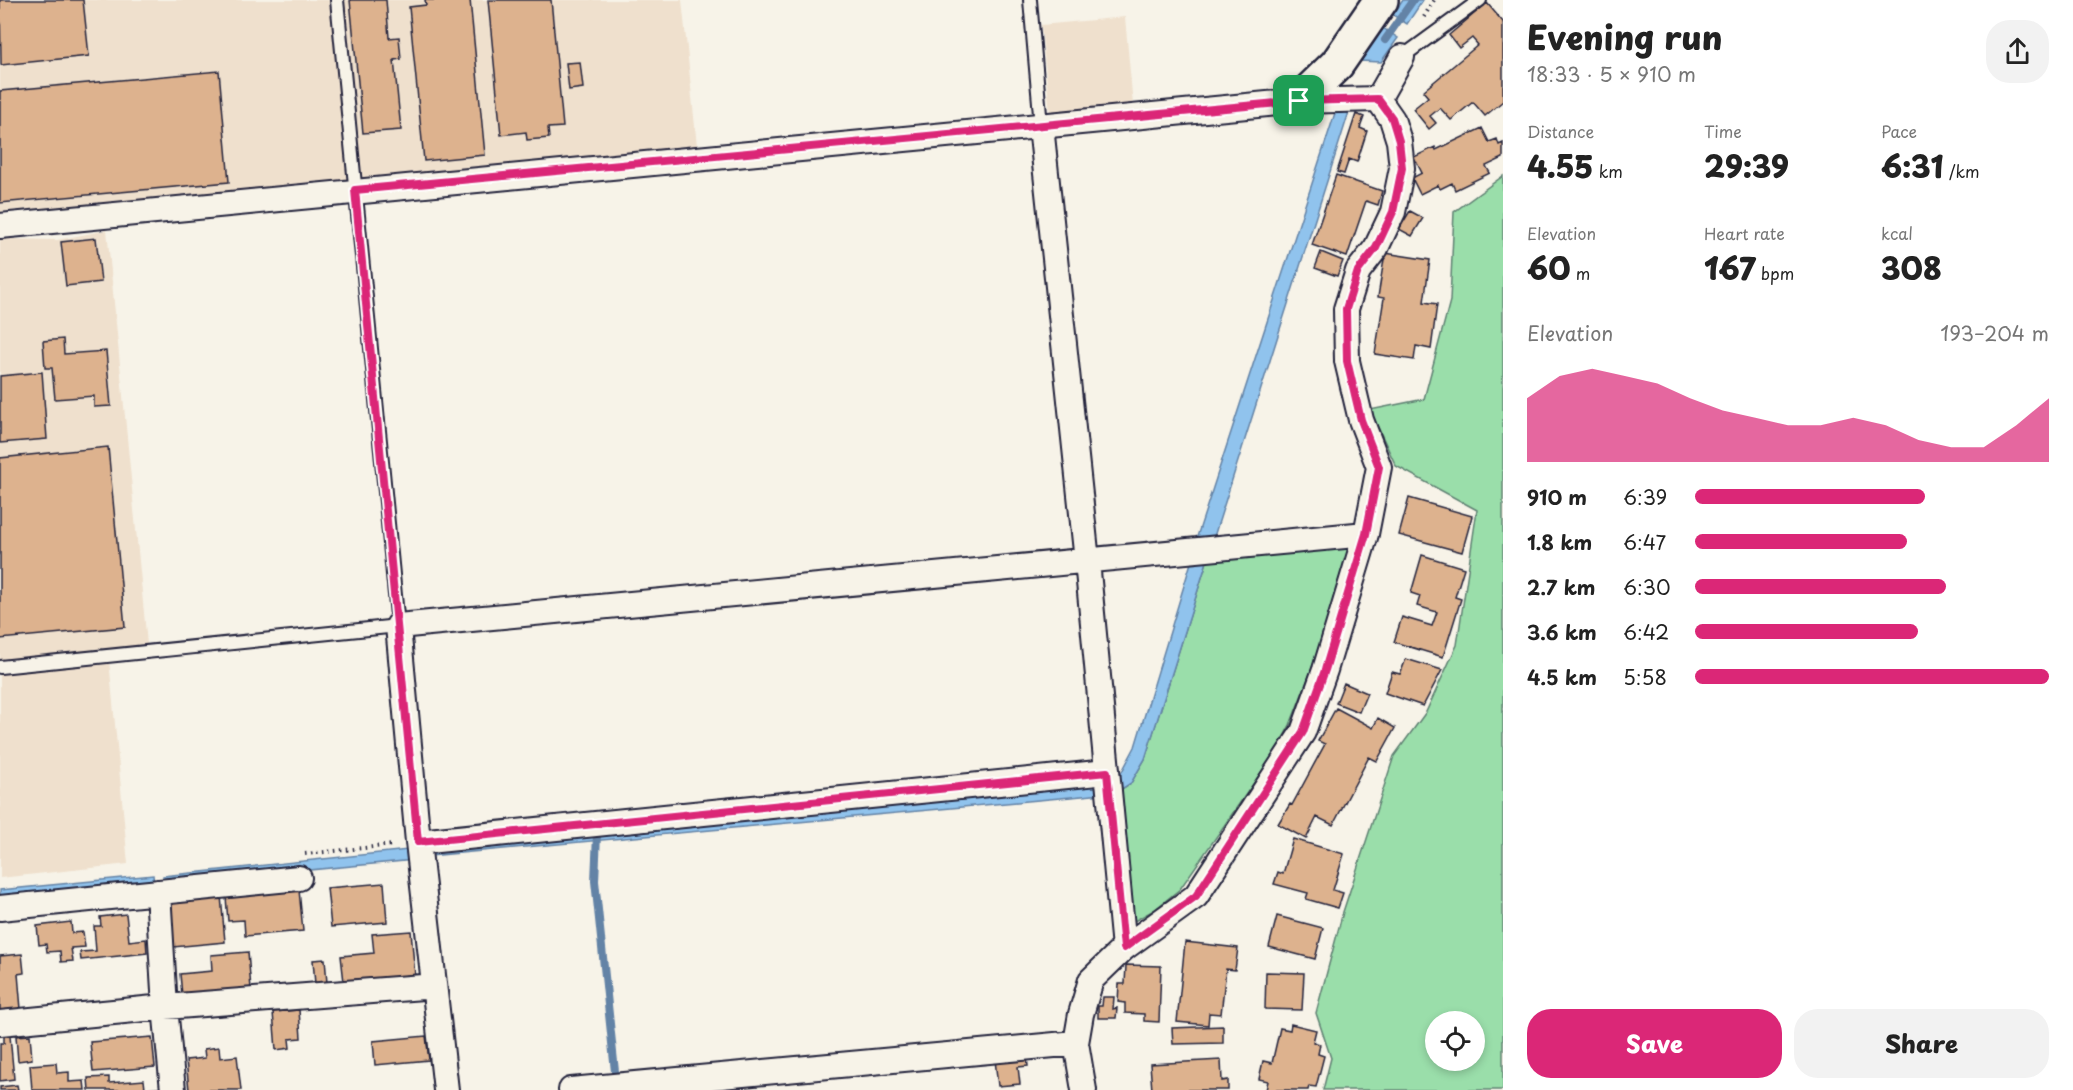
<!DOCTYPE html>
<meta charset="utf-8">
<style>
:root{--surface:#fff;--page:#f2f2f2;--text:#222;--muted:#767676;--accent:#db2777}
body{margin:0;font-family:"Playpen Sans",sans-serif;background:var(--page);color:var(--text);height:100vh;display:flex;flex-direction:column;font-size:22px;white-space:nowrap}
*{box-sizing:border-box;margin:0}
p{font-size:20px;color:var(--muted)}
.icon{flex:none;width:33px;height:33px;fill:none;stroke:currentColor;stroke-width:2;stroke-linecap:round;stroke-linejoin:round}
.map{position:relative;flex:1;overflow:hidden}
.drawer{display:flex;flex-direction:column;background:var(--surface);width:570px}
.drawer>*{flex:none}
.buttons{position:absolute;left:1425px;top:1011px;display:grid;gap:12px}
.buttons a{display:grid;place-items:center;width:60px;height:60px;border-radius:50%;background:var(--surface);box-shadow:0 3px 9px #0003;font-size:30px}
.pin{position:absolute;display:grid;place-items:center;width:51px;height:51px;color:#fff;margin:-26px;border-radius:12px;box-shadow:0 3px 9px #0006}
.round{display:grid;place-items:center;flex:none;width:63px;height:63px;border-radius:24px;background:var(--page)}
.headline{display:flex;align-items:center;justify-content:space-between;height:102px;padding:0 24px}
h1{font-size:33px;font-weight:800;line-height:45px}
.figures{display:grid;grid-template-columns:repeat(3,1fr);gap:9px;height:102px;padding:6px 24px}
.figures div{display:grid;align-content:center}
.figures b{font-size:30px;font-weight:800}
.figures small{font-size:16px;font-weight:400}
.figures p{font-size:16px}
.chart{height:168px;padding:12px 24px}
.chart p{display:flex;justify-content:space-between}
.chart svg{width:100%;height:108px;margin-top:6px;fill:var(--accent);opacity:.7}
.cta{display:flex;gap:12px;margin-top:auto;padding:12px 24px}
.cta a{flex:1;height:69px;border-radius:24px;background:var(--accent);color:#fff;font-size:24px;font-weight:800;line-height:69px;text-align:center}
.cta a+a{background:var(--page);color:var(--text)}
ul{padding:0 24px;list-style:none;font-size:20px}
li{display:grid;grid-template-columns:96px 72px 1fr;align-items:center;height:45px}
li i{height:15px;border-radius:8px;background:var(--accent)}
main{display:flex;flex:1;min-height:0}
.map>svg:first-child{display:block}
.built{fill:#efe0cd}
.green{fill:#9adeaa;stroke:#5e8072;stroke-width:1.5;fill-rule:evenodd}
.water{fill:#90c3ed;stroke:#6483a6;stroke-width:1.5}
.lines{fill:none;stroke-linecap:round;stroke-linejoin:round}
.stream{stroke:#6483a6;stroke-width:8}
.building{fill:#ddb28e;stroke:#22223b;stroke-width:1.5}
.lane-casing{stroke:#22223b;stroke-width:16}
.street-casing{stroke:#22223b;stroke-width:28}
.secondary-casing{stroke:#22223b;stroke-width:38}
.path{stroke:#22223b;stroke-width:4;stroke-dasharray:1.5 4.5;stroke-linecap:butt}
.lane{stroke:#f7f3e8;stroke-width:12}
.street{stroke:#f7f3e8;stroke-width:24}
.secondary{stroke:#f7f3e8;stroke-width:33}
.route-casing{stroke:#fff;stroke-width:12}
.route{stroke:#db2777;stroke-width:8}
</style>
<main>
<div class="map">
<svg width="1503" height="1090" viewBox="0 0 1503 1090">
<rect width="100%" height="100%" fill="#f7f3e8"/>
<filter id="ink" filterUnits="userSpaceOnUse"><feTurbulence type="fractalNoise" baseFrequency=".0167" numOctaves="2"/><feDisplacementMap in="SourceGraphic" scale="12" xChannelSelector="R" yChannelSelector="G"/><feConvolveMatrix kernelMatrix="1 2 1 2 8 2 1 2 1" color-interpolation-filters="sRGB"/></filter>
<g filter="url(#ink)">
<path class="built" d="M0 0H682L697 146 342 182 0 212Z
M1125 17 1133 105 1050 113 1041 25Z
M107 230 147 644 108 649 128 864 0 878V239L57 240Z"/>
<path class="green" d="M1503 176V1090H1323L1331 1058 1316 1013 1343 912 1394 756 1426 712 1457 645 1477 510 1396 466 1370 410 1424 399 1450 301 1454 212ZM1436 1022H1474V1060H1436Z
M1351 547 1311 671 1290 725 1276 751 1180 889 1154 910 1129 924 1117 792 1131 783 1145 759 1209 555Z"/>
<path class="water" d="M1403 0H1423L1407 24 1393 15Z
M1383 28 1398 38 1381 62 1360 61Z
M1349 112 1212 543 1194 546 1335 113Z
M1209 555 1145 759 1131 783 1117 792V781L1135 747 1193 556Z
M1102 781 1103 794 428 856 434 845Z
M408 850 414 860 163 884V876Z
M153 875 154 885 0 900V890Z"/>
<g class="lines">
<path class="stream" d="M1385 40 1413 0
M597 834 595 881 616 1081"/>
</g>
<path class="building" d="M0 0H83L89 56 1 65Z
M350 0H386L389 38 399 37 401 59 394 60 401 130 363 133Z
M425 0H470L485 155 424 161 409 7 426 5Z
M488 0H551L563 127 548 128 549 138 527 140 526 132 501 135Z
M1487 3 1503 22V101L1485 116 1473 102 1451 120 1440 108 1430 116 1436 123 1429 129 1413 109 1428 97 1423 91 1478 45 1472 38 1459 48 1449 35Z
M580 62 583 88 569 90 566 63Z
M219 71 229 182 0 203V91Z
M1356 114 1364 117 1360 128 1367 131 1357 162 1349 159 1344 174 1337 172Z
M1482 128 1489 142 1497 139 1499 145 1503 143V158L1486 166 1490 173 1455 190 1452 183 1440 189 1438 185 1420 194 1412 178 1422 173 1414 157 1435 147 1436 150Z
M1336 175 1382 191 1378 205 1366 201 1347 257 1312 245Z
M1410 211 1423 218 1412 236 1399 229Z
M96 238 101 282 66 286 61 242Z
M1321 252 1343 261 1337 276 1315 268Z
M1385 253 1430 260 1424 302 1437 304 1431 349 1416 346 1414 360 1375 354 1384 298 1378 297Z
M63 339 64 354 106 351 111 406 94 407V396L55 399 52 368H45L43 341Z
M42 372 47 439 0 443V376Z
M108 447 125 627 0 639V458Z
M1409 498 1472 516 1462 552 1399 535Z
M1422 555 1464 568 1455 597 1461 599 1443 657 1394 642 1402 617 1432 626 1437 612 1417 606 1420 596 1411 593Z
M1406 659 1442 670 1423 706 1385 693 1392 672 1400 674Z
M1344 683 1367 693 1359 712 1336 703Z
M1336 708 1373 728 1378 718 1395 728 1377 761 1369 757 1333 825 1317 817 1306 839 1278 824 1290 804 1292 805 1325 744 1318 741Z
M1293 839 1344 854 1333 890 1343 893 1338 908 1306 899 1308 893 1274 884 1278 872 1283 874Z
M384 883 387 922 331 927 327 888Z
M299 890 303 931 245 936 244 920 228 921 226 897Z
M221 896 225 942 173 947 169 901Z
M126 914 129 941 146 939 147 953 81 960 80 952 96 951 94 926H101L100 917Z
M1277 916 1323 928 1315 959 1269 947Z
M71 922 72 933 83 932 85 947 71 948 73 961 61 962 60 951 47 952 46 944 39 945 37 926Z
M411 931 415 976 344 982 341 956 374 953 372 934Z
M1185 942 1238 948 1235 970 1226 969 1221 1014 1209 1013 1208 1025 1177 1022Z
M248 952 251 989 182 995 180 974 212 971 211 955Z
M22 954 24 973 18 974 21 1009 0 1011V956Z
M325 959 327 983 315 984 313 960Z
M1126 965 1161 966 1159 1022 1144 1021V1014L1125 1013V1003L1118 1002 1119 984H1125Z
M1266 972 1304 973 1302 1010 1265 1009Z
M1103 997H1114L1113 1009 1117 1008 1116 1018H1098V1006H1102Z
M299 1010 301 1038 289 1039 290 1048 276 1050 273 1012Z
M1291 1024 1316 1030 1313 1042 1320 1044 1318 1054 1324 1056 1316 1087 1309 1086 1308 1090H1266L1268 1081 1259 1079 1263 1061 1272 1063 1280 1028 1290 1030Z
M1223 1026V1043L1173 1044 1172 1028Z
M30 1035 32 1059 18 1061 16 1036Z
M4 1036H10L14 1079 0 1081V1043H4Z
M426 1036 429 1060 375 1065 373 1041Z
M152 1037 155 1067 93 1072 90 1042Z
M219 1047 220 1058 237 1056 241 1090H189L186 1060 205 1058 204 1049Z
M1027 1057 1028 1066 1018 1067 1020 1084 998 1086 995 1060Z
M1221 1060 1222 1081 1228 1080V1090H1152L1150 1064Z
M56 1063 57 1073 69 1072V1082L84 1081 85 1090H32L30 1065Z
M109 1077V1083L144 1080 145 1089 159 1088V1090H89L88 1078Z
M17 1085 18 1090H0V1087Z"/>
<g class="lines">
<g class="lane-casing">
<path id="lane" d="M1030 0 1041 126
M1402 57 1480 0
M0 667 398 626 337 0"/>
</g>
<g class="street-casing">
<path id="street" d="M1378 99 1402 57
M1041 126 1087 561 1124 948
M0 226 1299 101 1378 99
M418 842 1107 772
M158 892 165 1007 173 1090
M0 908 299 878
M0 1023 165 1007 423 987
M446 1090 418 842 398 626 1366 534
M571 1090 1076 1043
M1084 1090 1076 1043 1081 1014 1091 980 1124 948 1196 896 1303 732 1325 670 1366 534 1379 467 1361 420 1347 361 1346 309 1358 271 1376 248 1393 212 1402 168 1399 141 1392 119 1378 99"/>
</g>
<g class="secondary-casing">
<path id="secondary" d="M1299 101 1337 64 1381 0"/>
</g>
<path class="path" d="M1424 17 1434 0
M305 854 393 845"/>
<use href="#lane" class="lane"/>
<use href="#street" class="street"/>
<use href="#secondary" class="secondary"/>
</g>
</g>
<g class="lines" filter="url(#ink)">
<g class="route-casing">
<path id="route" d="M1378 99 1392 118 1399 141 1402 168 1393 212 1376 248 1358 271 1346 309 1347 361 1361 420 1379 467 1366 534 1325 670 1303 732 1196 896 1124 948 1107 772 418 842 355 190 1299 101Z"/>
</g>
<use href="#route" class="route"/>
</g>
</svg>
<div class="buttons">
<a><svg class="icon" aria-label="locate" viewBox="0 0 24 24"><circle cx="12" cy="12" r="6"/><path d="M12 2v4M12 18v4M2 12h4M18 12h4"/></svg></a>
</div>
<div class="pin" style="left:1299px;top:101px;background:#1e9e55"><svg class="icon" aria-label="arrive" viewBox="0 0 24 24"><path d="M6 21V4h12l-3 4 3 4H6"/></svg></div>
</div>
<section class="drawer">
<div class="headline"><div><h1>Evening run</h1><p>18:33 · 5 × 910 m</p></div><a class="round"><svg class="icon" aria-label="share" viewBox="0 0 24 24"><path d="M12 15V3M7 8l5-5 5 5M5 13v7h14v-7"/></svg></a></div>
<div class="figures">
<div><p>Distance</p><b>4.55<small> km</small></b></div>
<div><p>Time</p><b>29:39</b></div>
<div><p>Pace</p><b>6:31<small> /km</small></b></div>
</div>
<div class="figures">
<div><p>Elevation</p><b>60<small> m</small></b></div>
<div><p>Heart rate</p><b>167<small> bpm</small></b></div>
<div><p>kcal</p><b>308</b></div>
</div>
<div class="chart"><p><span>Elevation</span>193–204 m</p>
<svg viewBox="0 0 160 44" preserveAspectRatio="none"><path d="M0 44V18L10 9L20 6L30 9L40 12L50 18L60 23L70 26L80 29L90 29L100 26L110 29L120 35L130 38L140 38L150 29L160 18V44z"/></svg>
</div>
<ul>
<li><b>910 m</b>6:39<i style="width:65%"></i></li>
<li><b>1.8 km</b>6:47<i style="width:60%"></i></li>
<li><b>2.7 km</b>6:30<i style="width:71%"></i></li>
<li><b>3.6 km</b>6:42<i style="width:63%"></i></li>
<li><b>4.5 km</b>5:58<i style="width:100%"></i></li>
</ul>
<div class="cta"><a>Save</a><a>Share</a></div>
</section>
</main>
